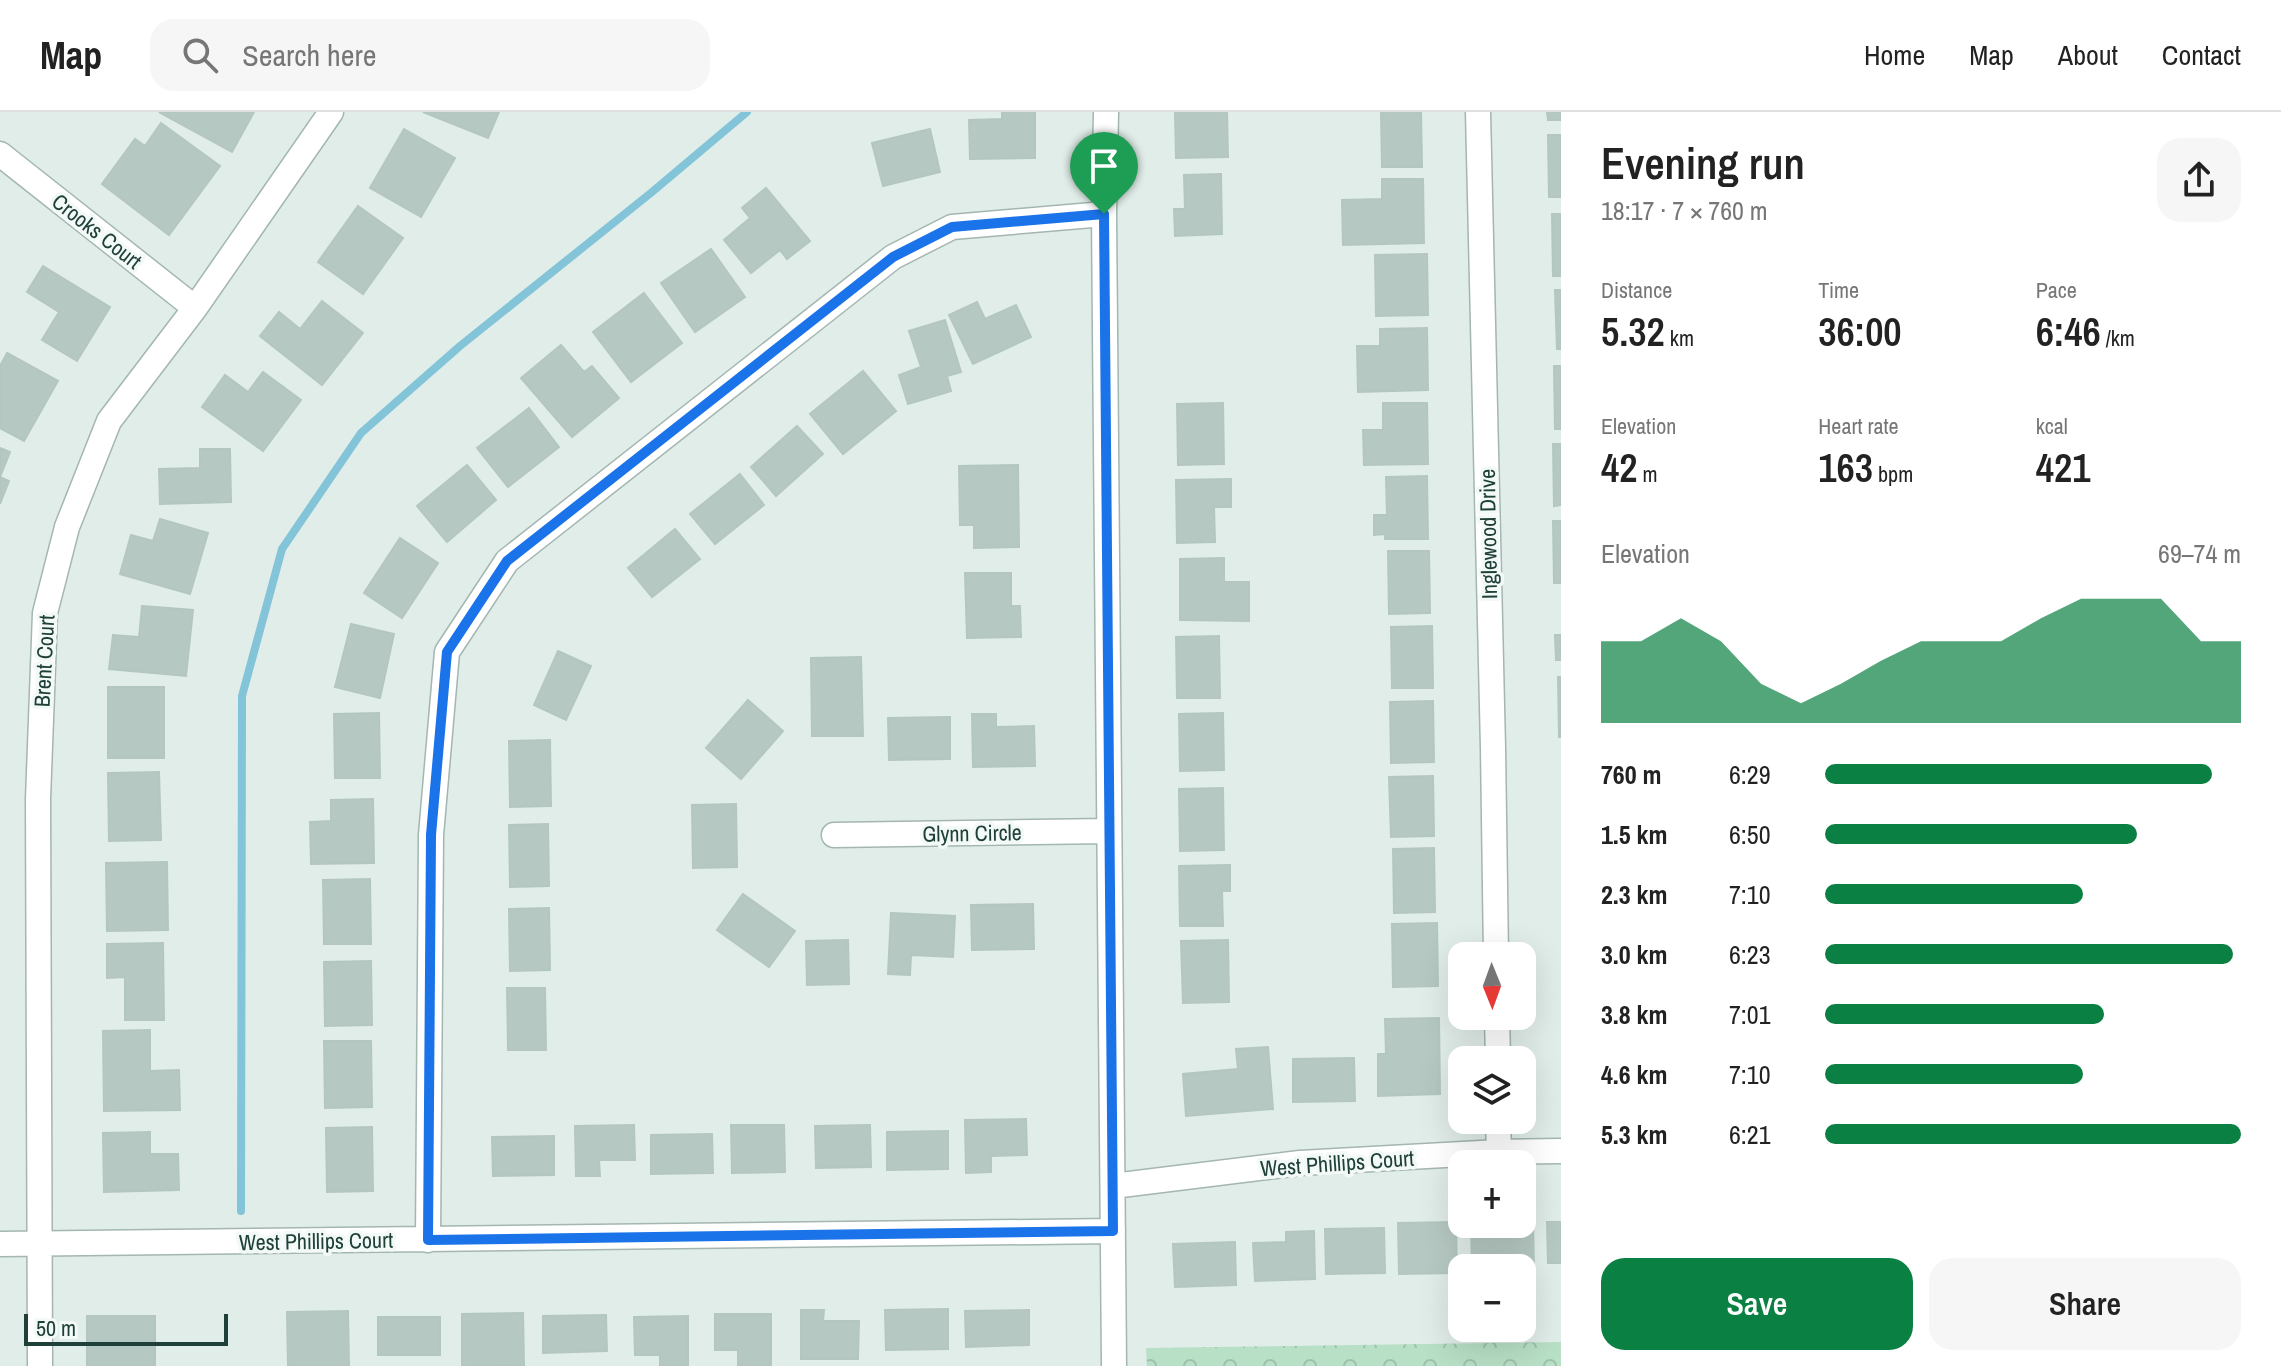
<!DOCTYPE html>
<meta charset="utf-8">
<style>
:root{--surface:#fff;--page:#f6f6f6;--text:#222;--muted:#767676;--line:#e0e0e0;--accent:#0b8043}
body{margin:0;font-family:"Archivo Narrow",sans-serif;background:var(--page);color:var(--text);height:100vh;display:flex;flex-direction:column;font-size:30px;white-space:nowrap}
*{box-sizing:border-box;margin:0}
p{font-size:26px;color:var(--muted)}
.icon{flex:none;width:44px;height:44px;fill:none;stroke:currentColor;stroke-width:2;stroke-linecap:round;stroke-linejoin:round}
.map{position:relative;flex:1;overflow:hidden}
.panel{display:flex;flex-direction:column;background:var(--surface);width:720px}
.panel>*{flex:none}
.needle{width:52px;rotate:179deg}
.fabs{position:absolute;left:1448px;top:830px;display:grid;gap:16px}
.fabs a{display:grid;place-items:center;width:88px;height:88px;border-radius:16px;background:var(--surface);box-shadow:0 8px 32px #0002;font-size:40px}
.scale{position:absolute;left:24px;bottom:20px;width:204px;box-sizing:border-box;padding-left:8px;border:4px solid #1f4039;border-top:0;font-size:22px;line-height:28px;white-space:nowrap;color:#1f4039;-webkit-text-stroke:6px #f2f9f6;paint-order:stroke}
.pin{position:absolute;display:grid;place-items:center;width:68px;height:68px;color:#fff;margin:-82px -34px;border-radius:50% 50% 50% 0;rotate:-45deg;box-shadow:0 0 8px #0007}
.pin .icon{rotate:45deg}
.round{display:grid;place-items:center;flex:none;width:84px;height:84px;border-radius:24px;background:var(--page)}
.headline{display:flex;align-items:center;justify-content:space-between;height:136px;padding:0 40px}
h1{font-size:44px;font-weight:600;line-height:60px}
.metrics{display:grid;grid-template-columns:repeat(3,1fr);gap:12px;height:136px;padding:8px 40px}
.metrics div{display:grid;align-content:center}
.metrics b{font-size:40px;font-weight:600}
.metrics small{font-size:22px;font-weight:400}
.metrics p{font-size:22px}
.chart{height:224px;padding:16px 40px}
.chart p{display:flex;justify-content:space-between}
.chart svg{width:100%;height:144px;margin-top:8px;fill:var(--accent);opacity:.7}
.action{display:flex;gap:16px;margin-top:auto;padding:16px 40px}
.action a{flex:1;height:92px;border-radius:24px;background:var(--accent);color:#fff;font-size:32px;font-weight:600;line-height:92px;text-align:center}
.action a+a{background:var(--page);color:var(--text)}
ul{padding:0 40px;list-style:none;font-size:26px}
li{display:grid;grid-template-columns:128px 96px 1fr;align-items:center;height:60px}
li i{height:20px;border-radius:10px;background:var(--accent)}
header{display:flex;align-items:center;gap:48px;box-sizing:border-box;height:112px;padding:0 40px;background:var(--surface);border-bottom:2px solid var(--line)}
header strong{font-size:38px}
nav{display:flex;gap:44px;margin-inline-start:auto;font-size:28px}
.search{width:560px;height:72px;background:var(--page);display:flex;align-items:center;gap:20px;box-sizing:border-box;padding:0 28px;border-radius:24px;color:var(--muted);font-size:30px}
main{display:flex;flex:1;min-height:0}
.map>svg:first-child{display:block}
.forest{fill:url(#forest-crowns)}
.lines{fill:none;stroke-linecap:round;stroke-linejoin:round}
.stream{stroke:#83c4d8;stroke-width:8}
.building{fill:#b6c8c2;stroke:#b3c7c0;stroke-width:2}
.minor-casing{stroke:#a3b6b1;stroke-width:27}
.minor{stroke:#fff;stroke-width:24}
.route-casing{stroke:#fff;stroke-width:16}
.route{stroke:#1a73e8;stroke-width:10}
.labels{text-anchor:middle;stroke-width:7;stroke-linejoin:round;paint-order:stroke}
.street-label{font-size:22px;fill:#1f4039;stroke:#f2f9f6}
</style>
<header>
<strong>Map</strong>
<div class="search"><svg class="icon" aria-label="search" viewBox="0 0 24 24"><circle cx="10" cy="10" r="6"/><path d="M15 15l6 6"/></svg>Search here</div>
<nav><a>Home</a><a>Map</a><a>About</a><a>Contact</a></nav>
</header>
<main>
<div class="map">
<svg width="1561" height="1254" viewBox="0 0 1561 1254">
<defs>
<pattern id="forest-crowns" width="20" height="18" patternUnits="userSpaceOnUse" patternTransform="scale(2)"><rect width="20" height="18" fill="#b8e0c6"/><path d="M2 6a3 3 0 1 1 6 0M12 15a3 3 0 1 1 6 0" fill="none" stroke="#9ec1ab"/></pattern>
</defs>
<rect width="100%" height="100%" fill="#e1ede9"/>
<path class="forest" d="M1561 1230V1254H1147L1146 1236Z"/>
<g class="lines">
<path class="stream" d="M241 1099 242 584 282 437 361 321 460 234 652 80 747 0"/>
</g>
<path class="building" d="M159 0H254L232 40Z
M423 0H499L488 26Z
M1002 0H1035V46L970 47 969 8 1002 7Z
M1175 0H1227L1228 45 1176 46Z
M1381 0H1421L1422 55H1382Z
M1547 0H1561V8H1548Z
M161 11 220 54 169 123 102 72 135 27 145 34Z
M404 17 455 46 421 105 370 76Z
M930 17 940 60 883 74 872 31Z
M1548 23H1561V85H1549Z
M1221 62 1222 122 1175 124 1174 97H1185L1184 63Z
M1382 67H1423L1424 131 1343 133 1342 88 1382 87Z
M766 76 810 129 787 147 780 138 751 161 724 128 750 106 742 96Z
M358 94 403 126 363 182 318 150Z
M1552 102H1561V164H1553Z
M711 137 745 185 695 220 661 171Z
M1427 142 1428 203 1376 204 1375 143Z
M43 154 110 195 77 249 42 228 59 200 27 180Z
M1555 178H1561V237H1557Z
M644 181 682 231 631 270 593 220Z
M322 189 363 221 322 273 260 224 279 200 300 217Z
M977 190 985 207 1016 193 1031 225 973 252 949 203Z
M945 208 961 260 947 264 951 279 908 292 899 263 921 255 909 219Z
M1427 216 1428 278 1358 280 1357 234H1380V217Z
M561 233 584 260 592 254 619 286 572 325 521 266Z
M7 241 58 269 24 329 0 316V254Z
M1554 254H1561V317H1555Z
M863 259 896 299 843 342 810 302Z
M263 260 301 288 263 339 202 295 225 263 248 280Z
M1223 291 1224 352 1178 353 1177 292Z
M1383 291H1427L1428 352 1364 353 1363 318H1383Z
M529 296 559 335 508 375 477 336Z
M797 314 823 342 776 384 751 355Z
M1553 332H1561V393L1554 394Z
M0 336 10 340 0 365Z
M200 337H230L231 390 160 392 159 357 200 356Z
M467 353 496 388 447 430 417 394Z
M1018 353 1019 435 974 436V413H960L959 354Z
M740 362 764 393 715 432 690 402Z
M1427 364 1428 427H1385V422L1374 423V403H1387L1386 365Z
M0 365 9 369 0 392Z
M1231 367V395H1214L1215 430 1177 431 1176 368Z
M160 407 208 421 190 482 120 462 131 423 153 429Z
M1553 409H1561V471H1554Z
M675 417 700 447 652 485 628 456Z
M400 426 438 451 402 506 364 481Z
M1388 439H1429L1430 501 1389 502Z
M1224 446V470H1249V509L1180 508V447Z
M965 461H1011V494H1020L1021 525 967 526Z
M142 494 193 498 186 564 109 557 113 523 139 525Z
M351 512 394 522 380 586 335 575Z
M1432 514 1433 576H1392L1391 515Z
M1555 523H1561V548H1556Z
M1219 524 1220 586H1177L1176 525Z
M558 539 591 554 566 608 534 593Z
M861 545 863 624H812L811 546Z
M1558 565H1561V625H1559Z
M108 575H164V646H108Z
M748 588 783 619 741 667 706 636Z
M1433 589 1434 650 1391 651 1390 590Z
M379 601 380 666H335L334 602Z
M1223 601 1224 658 1180 659 1179 602Z
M972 602H996V615L1034 614 1035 654 973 655Z
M950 605V647L889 648 888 606Z
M550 628 551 694 510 695 509 629Z
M159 660 161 728 109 729 108 661Z
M1433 664 1434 724 1391 725 1389 665Z
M1223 676 1224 738 1180 739 1179 677Z
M373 687 374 751 311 752 310 710 331 709V688Z
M736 692 737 755 693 756 692 693Z
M548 712 549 774 510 775 509 713Z
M1434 736 1435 800 1394 801 1393 737Z
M167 750 168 818 107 819 106 751Z
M1230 753V779H1222L1223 814H1180L1179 754Z
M370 767 371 832H324L323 768Z
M743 782 795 819 769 855 717 818Z
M1033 792 1034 837 972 838 971 793Z
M549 796 550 858 510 859 509 797Z
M891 801 955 804 953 845 911 843 910 863 888 862Z
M1437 811 1438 874 1393 875 1392 812Z
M848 828 849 872 807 873 806 829Z
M1228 828 1229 890 1183 891 1181 829Z
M163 831 164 908H125V865L107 866V832Z
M371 849 372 913 325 914 324 850Z
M507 876H545L546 938H508Z
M1439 906 1440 982 1378 984V942H1386L1385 907Z
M150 918V959L179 958 180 998 104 999 103 919Z
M324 929H371L372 995 325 996Z
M1268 935 1273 997 1186 1004 1183 962 1238 957 1236 937Z
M1354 946 1355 989 1293 990V947Z
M1026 1007 1027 1043 991 1044V1060L966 1061 965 1008Z
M634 1013 635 1048H599L600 1064H576L575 1014Z
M731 1013H784L785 1060 732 1061Z
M870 1013 871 1055 816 1056 815 1014Z
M372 1015 373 1079 327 1080 326 1016Z
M948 1019V1057L887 1058V1020Z
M150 1020V1042H178L179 1078 104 1080 103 1021Z
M712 1022 713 1061 651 1062V1023Z
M554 1024V1063L493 1064 492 1025Z
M1456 1110 1457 1161 1399 1162 1398 1111Z
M1547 1110H1561V1151H1548Z
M1522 1111H1533L1534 1158H1522V1156H1472L1471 1112Z
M1384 1116 1385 1161 1326 1162 1325 1117Z
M1314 1119 1315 1167 1255 1169 1253 1131 1286 1130V1120Z
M1235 1130 1236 1173 1175 1175 1173 1132Z
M948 1197V1237L886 1238 885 1198Z
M801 1198H824L823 1209H859L858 1247H801Z
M1029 1198V1233L966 1235 965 1199Z
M348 1199 349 1254H288L287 1200Z
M523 1201 524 1253 462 1254V1202Z
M715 1202H771V1254H738V1238H715Z
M606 1203 607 1239 543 1241V1204Z
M87 1204H155V1254H87Z
M688 1204V1254H660V1243H635L634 1205Z
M378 1205H440V1243H378Z"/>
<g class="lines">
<g class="minor-casing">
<path id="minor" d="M1106 0 1104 102 1114 1254
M1478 0 1493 636 1496 844
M0 42 195 196
M834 723 1109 719
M1497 904 1498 948
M1498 1008 1499 1040
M1113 1074 1300 1051 1499 1040 1561 1039
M428 1128 431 723 447 540 507 449 893 145 952 115 1104 102
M0 1132 1113 1119
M40 1254 38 687 45 501 67 415 109 309 195 196 331 0"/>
</g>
<use href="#minor" class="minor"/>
</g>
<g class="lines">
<g class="route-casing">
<path id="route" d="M1104 102 1113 1119 428 1128 431 723 447 540 507 449 893 145 952 115Z"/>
</g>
<use href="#route" class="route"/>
</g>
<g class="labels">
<g class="street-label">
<text transform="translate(97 119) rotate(38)" y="8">Crooks Court</text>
<text transform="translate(1488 422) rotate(-91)" y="8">Inglewood Drive</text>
<text transform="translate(44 549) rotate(-87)" y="8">Brent Court</text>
<text transform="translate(972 721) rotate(-1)" y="8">Glynn Circle</text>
<text transform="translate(1337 1051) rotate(-4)" y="8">West Phillips Court</text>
<text transform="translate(316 1129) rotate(-1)" y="8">West Phillips Court</text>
</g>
</g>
</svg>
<div class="fabs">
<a><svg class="needle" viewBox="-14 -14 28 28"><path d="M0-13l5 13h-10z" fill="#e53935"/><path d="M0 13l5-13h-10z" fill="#767676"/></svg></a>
<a><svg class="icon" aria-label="layers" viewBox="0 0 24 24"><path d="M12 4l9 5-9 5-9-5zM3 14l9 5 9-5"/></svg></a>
<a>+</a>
<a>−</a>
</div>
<div class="scale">50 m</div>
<div class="pin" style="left:1104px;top:102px;background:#1e9e55"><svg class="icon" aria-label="arrive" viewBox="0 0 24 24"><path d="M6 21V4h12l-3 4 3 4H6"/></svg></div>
</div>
<section class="panel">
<div class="headline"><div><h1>Evening run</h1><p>18:17 · 7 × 760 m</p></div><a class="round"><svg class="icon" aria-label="share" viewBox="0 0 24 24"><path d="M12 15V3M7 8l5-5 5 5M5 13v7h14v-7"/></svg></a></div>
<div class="metrics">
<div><p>Distance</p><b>5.32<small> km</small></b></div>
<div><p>Time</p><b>36:00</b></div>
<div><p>Pace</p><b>6:46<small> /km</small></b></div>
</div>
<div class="metrics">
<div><p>Elevation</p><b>42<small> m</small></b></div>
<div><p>Heart rate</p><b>163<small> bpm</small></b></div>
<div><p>kcal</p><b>421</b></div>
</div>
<div class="chart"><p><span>Elevation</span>69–74 m</p>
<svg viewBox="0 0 160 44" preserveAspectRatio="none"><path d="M0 44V19L10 19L20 12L30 19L40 32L50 38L60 32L70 25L80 19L90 19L100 19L110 12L120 6L130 6L140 6L150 19L160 19V44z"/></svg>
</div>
<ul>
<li><b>760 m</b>6:29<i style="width:93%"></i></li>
<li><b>1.5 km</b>6:50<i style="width:75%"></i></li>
<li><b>2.3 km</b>7:10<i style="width:62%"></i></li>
<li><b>3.0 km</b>6:23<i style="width:98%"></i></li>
<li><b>3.8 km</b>7:01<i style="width:67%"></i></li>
<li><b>4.6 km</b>7:10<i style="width:62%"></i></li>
<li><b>5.3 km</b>6:21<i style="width:100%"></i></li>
</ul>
<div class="action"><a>Save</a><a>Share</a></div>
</section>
</main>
